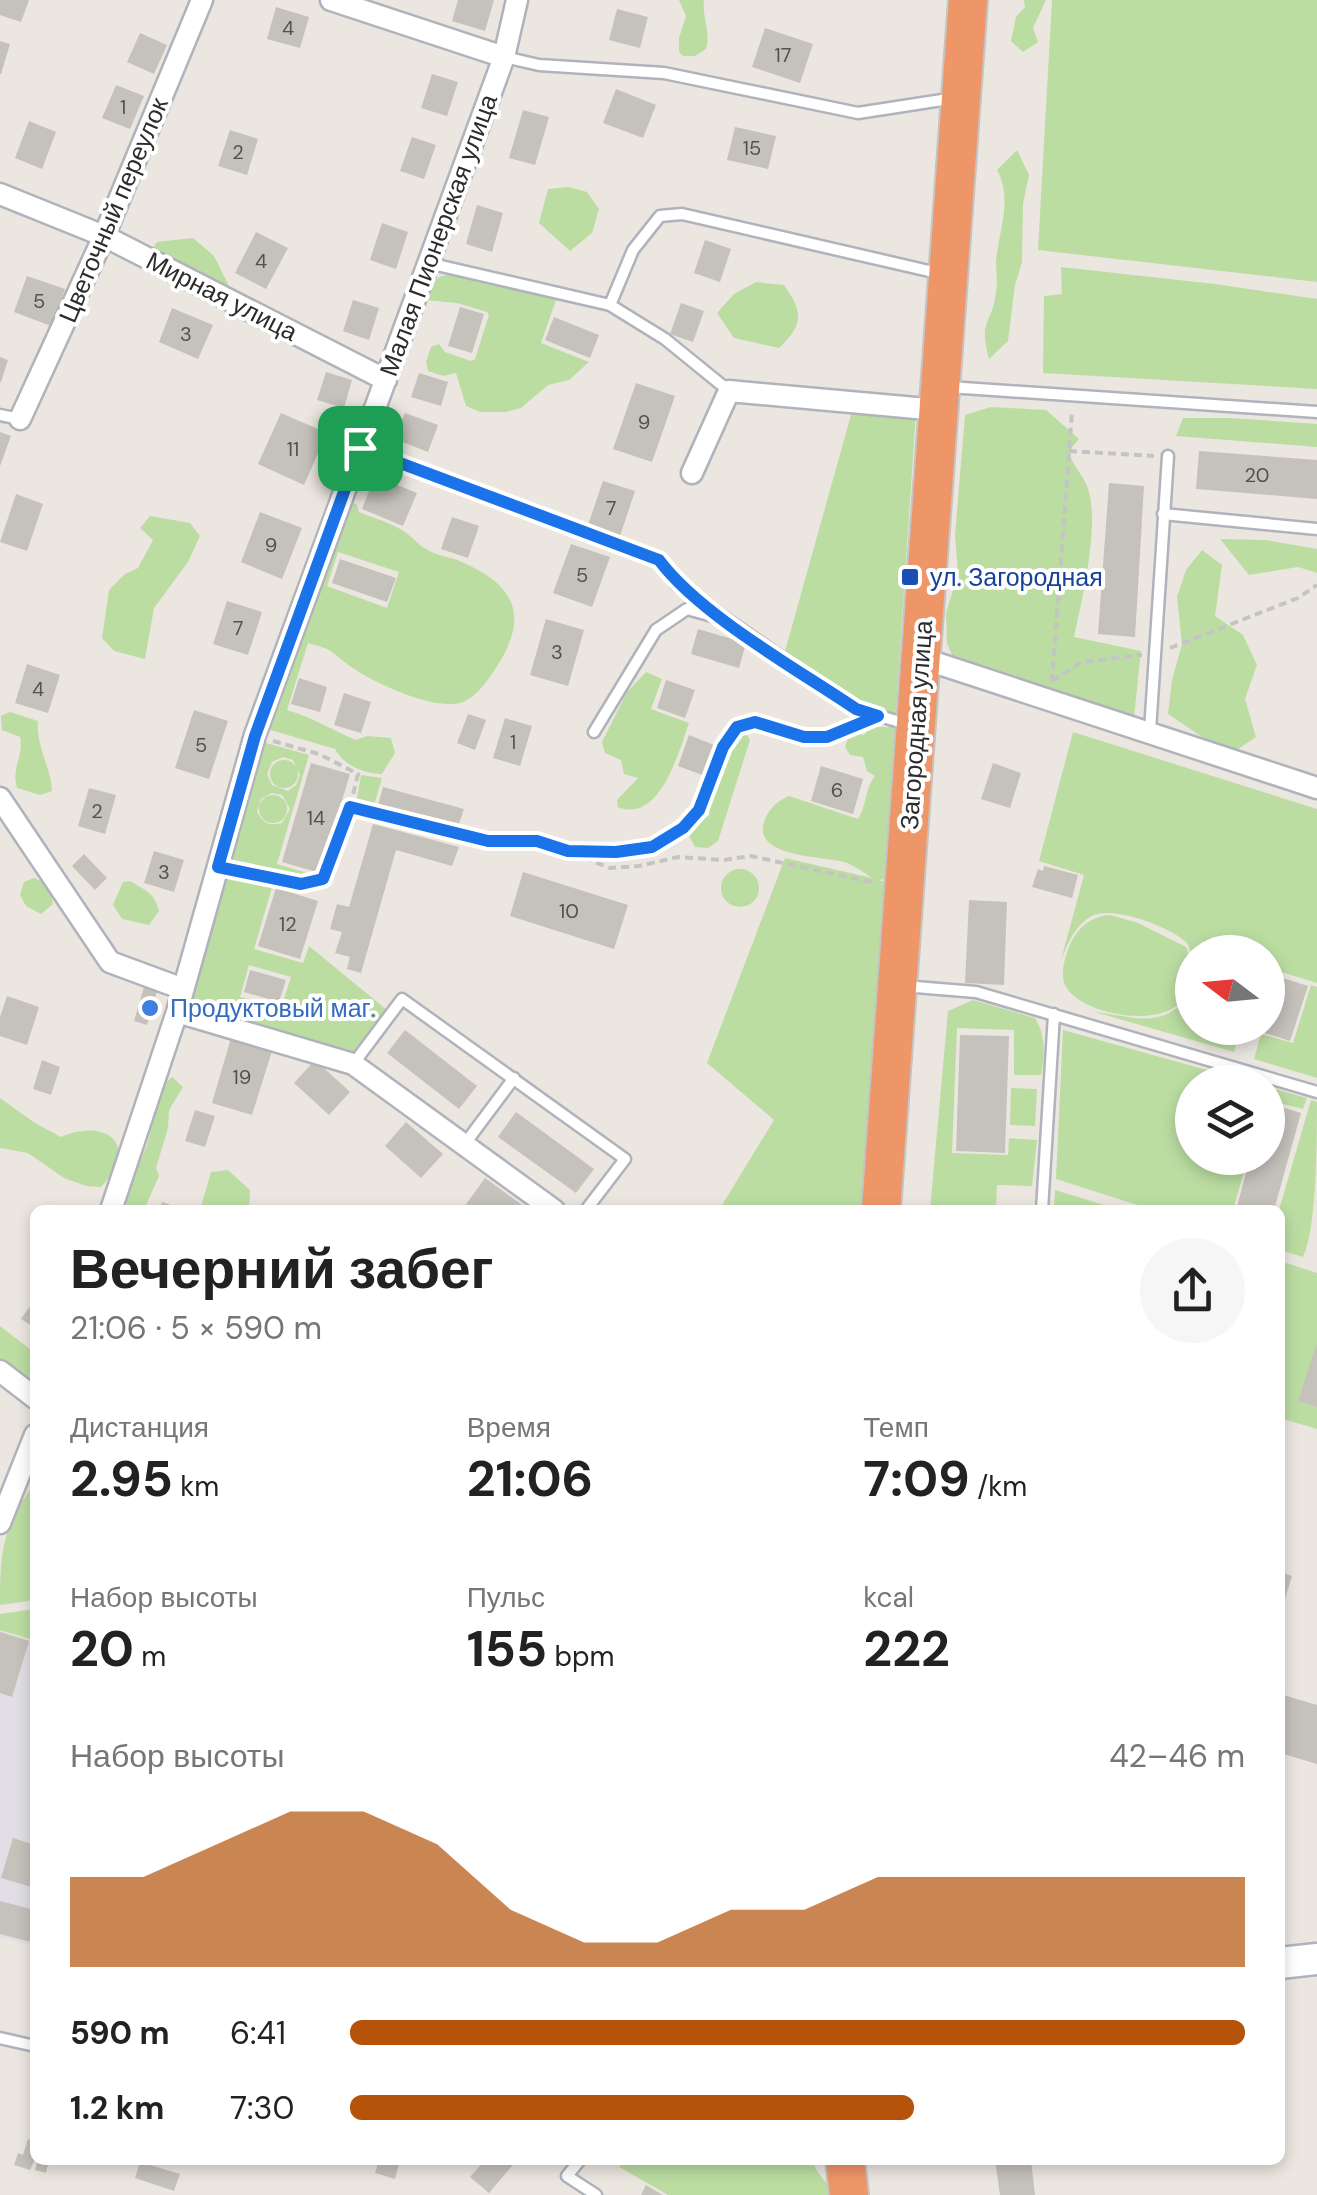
<!DOCTYPE html>
<html lang="ru">
<meta charset="utf-8">
<style>
:root{--surface:#fff;--page:#f6f6f6;--text:#222;--muted:#767676;--accent:#b45309}
body{margin:0;font-family:"DM Sans",sans-serif;background:var(--page);color:var(--text);height:100vh;display:flex;flex-direction:column;font-size:38px;white-space:nowrap}
*{box-sizing:border-box;margin:0}
p{font-size:32px;color:var(--muted)}
.icon{flex:none;width:55px;height:55px;fill:none;stroke:currentColor;stroke-width:2;stroke-linecap:round;stroke-linejoin:round}
.map{position:relative;flex:1;overflow:hidden}
.details{position:absolute;left:30px;top:1205px;width:1255px;height:960px;display:flex;flex-direction:column;background:var(--surface);border-radius:15px;box-shadow:0 5px 15px #0003}
.details>*{flex:none}
.needle{width:65px;rotate:286deg}
.tools{position:absolute;left:1175px;top:935px;display:grid;gap:20px}
.tools a{display:grid;place-items:center;width:110px;height:110px;border-radius:50%;background:var(--surface);box-shadow:0 5px 15px #0003;font-size:50px}
.pin{position:absolute;display:grid;place-items:center;width:85px;height:85px;color:#fff;margin:-42px;border-radius:20px;box-shadow:0 5px 15px #0006}
.round{display:grid;place-items:center;flex:none;width:105px;height:105px;border-radius:52px;background:var(--page)}
.head{display:flex;align-items:center;justify-content:space-between;height:170px;padding:0 40px}
h1{font-size:55px;font-weight:700;line-height:75px}
.figures{display:grid;grid-template-columns:repeat(3,1fr);gap:15px;height:170px;padding:10px 40px}
.figures div{display:grid;align-content:center}
.figures b{font-size:50px;font-weight:700}
.figures small{font-size:28px;font-weight:400}
.figures p{font-size:28px}
.chart{height:280px;padding:20px 40px}
.chart p{display:flex;justify-content:space-between}
.chart svg{width:100%;height:180px;margin-top:10px;fill:var(--accent);opacity:.7}
ul{padding:0 40px;list-style:none;font-size:32px}
li{display:grid;grid-template-columns:160px 120px 1fr;align-items:center;height:75px}
li i{height:25px;border-radius:12px;background:var(--accent)}
.map>svg:first-child{display:block}
.industrial{fill:#e1dfe5}
.grass{fill:#bbdda2;fill-rule:evenodd}
.building{fill:#c5c1bb}
.lines{fill:none;stroke-linecap:round;stroke-linejoin:round}
.lane-casing{stroke:#b0b3bb;stroke-width:15}
.street-casing{stroke:#b0b3bb;stroke-width:25}
.secondary-casing{stroke:#b0b3bb;stroke-width:35}
.highway-casing{stroke:#c4c4c4;stroke-width:42}
.path{stroke:#c4c4c4;stroke-width:4;stroke-dasharray:8 5;stroke-linecap:butt}
.lane{stroke:#fff;stroke-width:10}
.street{stroke:#fff;stroke-width:20}
.secondary{stroke:#fff;stroke-width:30}
.highway{stroke:#ef9668;stroke-width:38}
.route-casing{stroke:#fff;stroke-width:20}
.route{stroke:#1a73e8;stroke-width:12}
.transit-dot{fill:#1a4fb4;stroke:#fff;stroke-width:4}
.shop-dot{fill:#3f7fe0;stroke:#fff;stroke-width:4}
.labels{text-anchor:middle;stroke-width:8;stroke-linejoin:round;paint-order:stroke}
.number-label{font-size:20px;fill:#525150}
.street-label{font-size:25px;fill:#2c2c2c;stroke:#fff}
.transit-label{font-size:25px;fill:#164399;stroke:#fff;text-anchor:start}
.shop-label{font-size:25px;fill:#366cbe;stroke:#fff;text-anchor:start}
</style>
<div class="map">
<svg width="1317" height="2195" viewBox="0 0 1317 2195">
<rect width="100%" height="100%" fill="#ece6e0"/>
<path class="industrial" d="M0 1630 29 1640 35 1645V1946L0 1937Z"/>
<path class="grass" d="M679 0H704C702 18 711 31 706 49L695 56H683L679 52V38L686 16Z
M1024 0H1046L1033 28 1038 42 1023 52 1011 41 1016 17 1025 7Z
M1052 0H1317V282L1038 250Z
M1017 150 1029 175 1023 204 1022 262 1015 285 1008 341 989 359C978 318 992 326 996 292 998 282 996 271 996 261 999 230 1013 199 997 170Z
M569 187 587 192 599 209 592 233 570 251 539 223 548 189Z
M193 238 214 256 228 284 225 289 152 249 157 242Z
M1061 267 1215 284 1317 299V389L1043 373 1044 296 1062 294Z
M455 274 557 297 541 343 589 362 569 380 548 385 521 408 506 412H480L466 406 456 373 443 376 428 371 426 362 431 347 439 344 445 352 471 361 475 359 489 315 487 312 457 303 424 300C427 281 437 275 455 274Z
M756 282 784 285C804 313 803 325 779 348L734 338 717 313 734 294Z
M856 397 917 398 895 724 842 710 782 662Z
M991 407 1046 410 1079 439 1069 451C1072 466 1082 473 1087 486 1101 521 1082 600 1074 637L1141 651 1134 717 1069 704 956 665 947 643 946 613 958 574 955 535 965 415Z
M1183 418H1231L1317 424V447L1176 436Z
M348 500 357 505 359 512C373 518 389 522 402 530 411 535 417 544 426 549 436 556 451 557 462 562 519 587 529 619 494 671 482 688 470 706 447 704 419 703 369 681 347 664 328 649 333 650 308 643L287 710C312 717 332 730 356 740L367 736 391 738 395 753 382 774C365 774 343 765 335 749L264 728ZM338 552 399 572 387 608 327 586Z
M150 516 190 523 200 536 188 562 154 608 145 659 114 651 102 638 109 590 125 574 138 568 153 540 140 528Z
M1220 539 1266 540 1317 549V573L1298 567 1249 575Z
M1202 550 1222 565 1215 616 1243 635 1257 665 1245 699 1256 737 1235 751 1214 745 1168 714 1172 680 1182 644 1177 597 1186 570Z
M646 672 662 679 651 709 689 723C679 751 660 824 618 807L617 800 638 778 624 774 621 760 605 753 602 742 627 692Z
M10 712 38 721C36 747 51 767 52 791L40 795 17 788C11 765 24 759 20 737L2 730 1 716Z
M871 727H897L892 878 878 880 901 886 878 1210H719L774 1120 707 1063 785 858 872 878C864 873 854 865 844 862 824 856 746 858 766 817 771 807 779 800 789 796L858 819C867 805 865 788 875 776L867 771 863 757 850 755 845 747 849 736 853 733 864 735Z
M1073 732 1317 809V983L1268 968V952H1192V957C1191 953 1190 947 1187 943 1171 927 1112 905 1092 916 1075 925 1068 943 1061 960L1084 875 1039 861Z
M746 734 750 740 718 841 708 848 695 847 688 834 699 819 709 816C711 787 722 763 736 737Z
M259 741 309 755 277 864 317 876 300 880 224 864ZM283 757 293 760 300 775 296 785 288 791 272 785 267 774 272 762ZM271 793 282 795 290 809 282 823C269 826 264 824 257 812L261 799Z
M270 774a14 14 0 1 1 28 0a14 14 0 1 1-28 0Z
M361 775 382 778 373 809 356 804Z
M259 809a14 14 0 1 1 28 0a14 14 0 1 1-28 0Z
M721 888a19 19 0 1 1 38 0a19 19 0 1 1-38 0Z
M222 874 273 884 254 949 303 963 309 946 387 1010 351 1058 183 1009ZM249 965 291 977 281 1008 240 997Z
M34 878 49 885 53 904 41 914 26 906 20 895 24 882Z
M130 881C144 890 155 892 159 911L149 925 122 919 113 905 123 882Z
M1110 915 1138 923 1186 947C1220 1044 1081 1021 1065 985 1060 974 1065 957 1069 947 1076 929 1091 916 1110 915Z
M1311 985 1317 987V1078L1254 1059 1261 1034 1293 1043Z
M1192 990V1028H1241L1234 1052 1095 1012C1135 1017 1167 1031 1192 990Z
M973 1000 1035 1018C1046 1036 1045 1055 1041 1075H1014V1030L957 1028 952 1153 1008 1155 1009 1138 1037 1140 1032 1186 997 1185 996 1210H930L948 1011Z
M1063 1030 1250 1082H1192V1158H1248L1233 1210H1153L1056 1179Z
M172 1077 183 1087 169 1110 168 1128 156 1168 159 1176 144 1210H125L132 1180 147 1145 162 1086Z
M1268 1087 1307 1098 1303 1109 1268 1100Z
M1011 1088 1037 1089 1035 1126 1010 1125Z
M0 1098 35 1123 61 1137C107 1117 141 1146 101 1187L86 1186 64 1178 28 1153 0 1148Z
M1311 1100 1317 1102C1317 1139 1317 1230 1303 1257L1280 1250 1279 1210Z
M228 1170 250 1190 249 1210H200L211 1172Z
M1055 1190 1120 1210H1054Z
M1280 1261 1317 1273V1429L1280 1418Z
M0 1326 35 1353V1394L0 1369Z
M35 1483V1600L0 1605C0 1553 2 1526 35 1483Z
M35 1609V1644L30 1639 0 1630V1614Z
M624 2160H813C815 2175 829 2180 832 2195H668L619 2167Z"/>
<path class="building" d="M0 0H29L21 22 0 15Z
M458 0H494L485 31 452 21Z
M276 7 309 17 300 48 267 39Z
M617 9 648 17 640 48 609 40Z
M765 28 813 44 800 83 752 67Z
M140 33 167 45 154 74 127 62Z
M0 41 10 44 1 74H0Z
M432 74 458 82 447 116 421 108Z
M116 85 144 96 130 129 102 118Z
M616 89 656 105 643 138 603 123Z
M523 110 549 117 535 165 509 158Z
M29 121 56 132 42 169 15 158Z
M735 127 776 136 768 169 727 160Z
M230 130 258 139 247 175 218 166Z
M412 137 436 145 424 179 400 171Z
M477 205 503 213 492 252 466 244Z
M382 223 408 232 396 269 370 260Z
M256 232 288 248 266 289 235 273Z
M705 240 731 249 720 282 694 273Z
M27 276 65 289 51 326 14 312Z
M353 300 379 308 369 340 343 331Z
M681 303 704 311 693 342 670 334Z
M460 307 484 314 472 353 448 346Z
M172 308 213 325 198 359 159 342Z
M554 317 599 335 590 358 545 340Z
M0 357 8 360 1 382H0Z
M326 372 352 380 344 408 317 400Z
M419 373 448 382 441 406 411 397Z
M636 383 675 396 652 462 613 449Z
M281 413 327 433 304 485 258 464Z
M405 413 438 425 428 452 395 439Z
M0 432 11 436 0 466Z
M1199 451 1317 460V499L1196 489Z
M375 476 417 493 403 526 362 509Z
M603 481 635 491 620 536 588 525Z
M1109 483 1144 486 1135 637 1098 634Z
M16 494 43 504 27 551 0 542Z
M260 512 302 528 282 579 241 562Z
M452 517 479 526 468 558 441 549Z
M571 544 610 557 592 607 553 593Z
M340 559 396 578 387 602 332 583Z
M227 601 262 612 248 655 213 644Z
M546 619 584 630 568 686 530 675Z
M698 629 746 643 739 668 691 654Z
M27 664 60 675 48 713 15 703Z
M299 678 327 687 320 712 291 704Z
M666 680 695 690 685 718 657 708Z
M344 693 371 702 361 733 334 725Z
M194 710 228 721 209 779 175 768Z
M468 714 486 720 475 750 457 743Z
M505 718 532 726 520 766 493 758Z
M689 735 714 745 702 775 678 766Z
M311 763 350 774 320 873 282 862Z
M993 763 1021 773 1010 808 981 799Z
M821 766 863 779 853 814 811 801Z
M383 787 464 809 458 827 378 805Z
M89 788 116 795 105 834 78 826Z
M373 824 459 847 452 866 396 850 361 973 347 969 350 957 335 953 342 932 330 929 337 904 349 907Z
M154 851 184 860 174 892 144 883Z
M84 854 107 878 95 890 72 866Z
M1044 866 1078 875 1072 898 1032 887 1038 869 1043 871Z
M523 872 628 905 614 949 510 916Z
M276 888 318 901 300 959 258 946Z
M969 900 1007 902 1004 985 965 983Z
M250 970 286 980 279 1002 244 992Z
M1268 973 1308 986 1290 1041 1250 1028H1268Z
M144 987 157 991 147 1025 134 1021Z
M7 996 39 1007 27 1045 0 1036V1017Z
M405 1030 477 1086 459 1109 387 1053Z
M960 1035 1009 1036 1005 1153 956 1151Z
M231 1038 272 1051 252 1115 212 1103Z
M42 1060 60 1067 51 1095 33 1089Z
M315 1060 350 1092 329 1115 294 1083Z
M1268 1103 1301 1113 1274 1210H1236L1250 1158H1268Z
M195 1110 215 1116 205 1147 185 1141Z
M516 1112 594 1169 576 1193 498 1137Z
M406 1122 443 1154 421 1178 385 1146Z
M485 1178 529 1210H462Z
M162 1202 183 1209V1210H159Z
M35 1299V1328L21 1319Z
M1317 1343V1407L1298 1401Z
M1280 1572 1292 1576 1281 1612H1280Z
M0 1632 29 1641 12 1697 0 1693Z
M1280 1694 1317 1705V1764L1280 1753Z
M13 1838 35 1845V1888L1 1878Z
M0 1901 35 1910V1943L0 1934Z
M28 2139 35 2141V2159L30 2170 14 2165 18 2153 23 2155Z
M38 2160H49L46 2173 35 2170Z
M379 2160H400L395 2179 375 2173Z
M485 2160H517L489 2193 470 2177Z
M995 2160H1031L1035 2195H1000Z
M140 2162 180 2174 174 2191 135 2178Z
M646 2185 663 2195H641Z"/>
<g class="lines">
<g class="lane-casing">
<path id="lane" d="M504 57 539 65 664 73 858 113 955 98
M428 263 610 305 665 339 729 391
M610 305 633 250 660 216 682 214 942 274
M949 387 1317 412
M0 415 20 419
M361 448 659 560 676 584 856 709 910 725
M1163 514 1317 529
M1150 731 1168 456
M594 732 656 630 687 609 716 617
M903 986 976 992 1317 1092
M354 1063 402 999 625 1159 586 1210
M464 1145 514 1078
M1042 1210 1054 1014
M0 2038 35 2046
M580 2160 567 2176 596 2195"/>
</g>
<g class="street-casing">
<path id="street" d="M331 0 504 57
M0 194 104 236 386 380
M20 419 104 236 202 0
M692 473 729 391 938 410
M921 658 1317 788
M0 798 110 962 183 989
M177 1012 353 1064 554 1210
M111 1210 177 1012 255 735 504 57 517 0
M0 1371 35 1398
M0 1523 35 1435"/>
</g>
<g class="secondary-casing">
<path id="secondary" d="M1280 1963 1317 1959"/>
</g>
<g class="highway-casing">
<path id="highway" d="M881 1210 968 0
M845 2160 849 2195"/>
</g>
<path class="path" d="M1069 451 1154 456
M1170 648 1298 598 1317 585
M1052 681 1082 662 1142 655
M1052 682 1072 412
M273 741 319 754 358 774 350 807
M572 853 610 868 639 866 678 857 724 860 751 856 875 883
M236 871 301 884 323 879 350 807 488 841H537L567 851 616 853 652 847 683 829 699 811 723 747 737 727C783 714 799 753 856 726"/>
<use href="#lane" class="lane"/>
<use href="#street" class="street"/>
<use href="#secondary" class="secondary"/>
<use href="#highway" class="highway"/>
</g>
<g class="lines">
<g class="route-casing">
<path id="route" d="M360 448 659 560C700 615 797 669 856 709L878 716 827 737H804L755 722 737 727 723 747 699 810 683 828 652 847 616 852 568 851 537 841H488L350 807 323 879 301 884 218 867 255 736Z"/>
</g>
<use href="#route" class="route"/>
</g>
<rect class="transit-dot" x="900" y="567" width="20" height="20" rx="5"/>
<circle class="shop-dot" cx="150" cy="1008" r="10"/>
<g class="labels">
<g class="number-label">
<text x="288" y="35">4</text>
<text x="783" y="62">17</text>
<text x="123" y="114">1</text>
<text x="752" y="155">15</text>
<text x="238" y="159">2</text>
<text x="261" y="268">4</text>
<text x="39" y="308">5</text>
<text x="186" y="341">3</text>
<text x="644" y="429">9</text>
<text x="293" y="456">11</text>
<text x="1257" y="482">20</text>
<text x="611" y="515">7</text>
<text x="271" y="552">9</text>
<text x="582" y="582">5</text>
<text x="238" y="635">7</text>
<text x="557" y="659">3</text>
<text x="38" y="696">4</text>
<text x="513" y="749">1</text>
<text x="201" y="752">5</text>
<text x="837" y="797">6</text>
<text x="97" y="818">2</text>
<text x="316" y="825">14</text>
<text x="164" y="879">3</text>
<text x="569" y="918">10</text>
<text x="288" y="931">12</text>
<text x="242" y="1084">19</text>
</g>
<g class="street-label">
<text transform="translate(113 210) rotate(-67)" y="9">Цветочный переулок</text>
<text transform="translate(438 235) rotate(-70)" y="9">Малая Пионерская улица</text>
<text transform="translate(222 296) rotate(27)" y="9">Мирная улица</text>
<text transform="translate(916 725) rotate(-86)" y="9">Загородная улица</text>
</g>
<g class="transit-label">
<text x="930" y="586">ул. Загородная</text>
</g>
<g class="shop-label">
<text x="170" y="1017">Продуктовый маг.</text>
</g>
</g>
</svg>
<div class="tools">
<a><svg class="needle" viewBox="-14 -14 28 28"><path d="M0-13l5 13h-10z" fill="#e53935"/><path d="M0 13l5-13h-10z" fill="#767676"/></svg></a>
<a><svg class="icon" aria-label="layers" viewBox="0 0 24 24"><path d="M12 4l9 5-9 5-9-5zM3 14l9 5 9-5"/></svg></a>
</div>
<div class="pin" style="left:360px;top:448px;background:#1e9e55"><svg class="icon" aria-label="arrive" viewBox="0 0 24 24"><path d="M6 21V4h12l-3 4 3 4H6"/></svg></div>
<section class="details">
<div class="head"><div><h1>Вечерний забег</h1><p>21:06 · 5 × 590 m</p></div><a class="round"><svg class="icon" aria-label="share" viewBox="0 0 24 24"><path d="M12 15V3M7 8l5-5 5 5M5 13v7h14v-7"/></svg></a></div>
<div class="figures">
<div><p>Дистанция</p><b>2.95<small> km</small></b></div>
<div><p>Время</p><b>21:06</b></div>
<div><p>Темп</p><b>7:09<small> /km</small></b></div>
</div>
<div class="figures">
<div><p>Набор высоты</p><b>20<small> m</small></b></div>
<div><p>Пульс</p><b>155<small> bpm</small></b></div>
<div><p>kcal</p><b>222</b></div>
</div>
<div class="chart"><p><span>Набор высоты</span>42–46 m</p>
<svg viewBox="0 0 160 44" preserveAspectRatio="none"><path d="M0 44V22L10 22L20 14L30 6L40 6L50 14L60 30L70 38L80 38L90 30L100 30L110 22L120 22L130 22L140 22L150 22L160 22V44z"/></svg>
</div>
<ul>
<li><b>590 m</b>6:41<i style="width:100%"></i></li>
<li><b>1.2 km</b>7:30<i style="width:63%"></i></li>
</ul>
</section>
</div>
